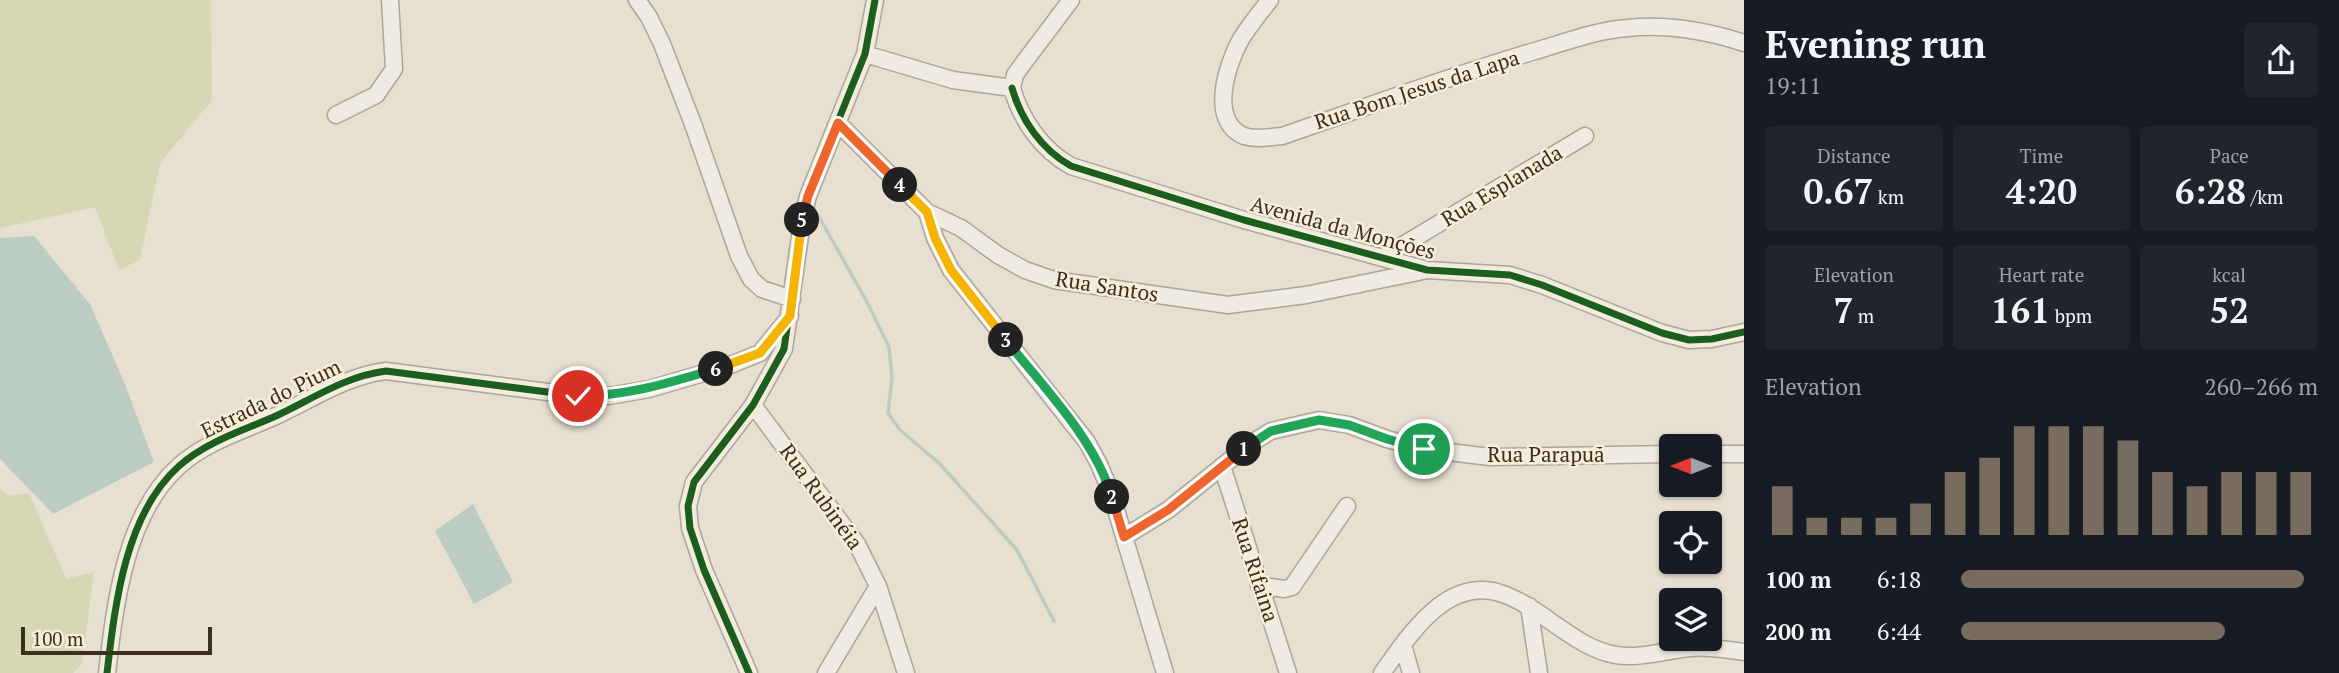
<!DOCTYPE html>
<meta charset="utf-8">
<style>
:root{--surface:#171b24;--page:#20242c;--text:#f1f3f6;--muted:#9ea1a6;--accent:#786c5e}
body{margin:0;font-family:"PT Serif",serif;background:var(--page);color:var(--text);height:100vh;display:flex;flex-direction:column;font-size:26px;white-space:nowrap}
*{box-sizing:border-box;margin:0}
p{font-size:23px;color:var(--muted)}
.icon{flex:none;width:38px;height:38px;fill:none;stroke:currentColor;stroke-width:2;stroke-linecap:round;stroke-linejoin:round}
.map{position:relative;flex:1;overflow:hidden}
.panel{display:flex;flex-direction:column;background:var(--surface);width:595px}
.panel>*{flex:none}
.needle{width:46px;rotate:270deg}
.tools{position:absolute;left:1659px;top:434px;display:grid;gap:14px}
.tools a{display:grid;place-items:center;width:63px;height:63px;border-radius:7px;background:var(--surface);box-shadow:0 2px 5px #0004;font-size:35px}
.scale{position:absolute;left:21px;bottom:18px;width:191px;box-sizing:border-box;padding-left:7px;border:4px solid #3d2e20;border-top:0;font-size:19px;line-height:24px;white-space:nowrap;color:#3d2e20;-webkit-text-stroke:5px #f7eed8;paint-order:stroke}
.pin{position:absolute;display:grid;place-items:center;width:60px;height:60px;color:#fff;margin:-30px;border:4px solid #fff;border-radius:50%;box-shadow:0 2px 7px #0007}
.km{position:absolute;width:35px;height:35px;margin:-18px;border-radius:50%;background:#222;color:#fff;font-size:19px;line-height:35px;text-align:center}
.round{display:grid;place-items:center;flex:none;width:74px;height:74px;border-radius:7px;background:var(--page)}
.head{display:flex;align-items:center;justify-content:space-between;height:119px;padding:0 21px}
h1{font-size:38px;font-weight:600;line-height:52px}
.stats{display:grid;grid-template-columns:repeat(3,1fr);gap:10px;height:119px;padding:7px 21px}
.stats div{display:grid;align-content:center;border-radius:7px;background:var(--page);text-align:center}
.stats b{font-size:35px;font-weight:600}
.stats small{font-size:19px;font-weight:400}
.stats p{font-size:19px}
.chart{height:196px;padding:14px 21px}
.chart p{display:flex;justify-content:space-between}
.chart svg{width:100%;height:126px;margin-top:7px;stroke:var(--accent);stroke-width:6}
ul{padding:0 21px;list-style:none;font-size:23px}
li{display:grid;grid-template-columns:112px 84px 1fr;align-items:center;height:52px}
li i{height:18px;border-radius:9px;background:var(--accent)}
main{display:flex;flex:1;min-height:0}
.map>svg:first-child{display:block}
.green{fill:#d6d7b3}
.water{fill:#bcccc2}
.lines{fill:none;stroke-linecap:round;stroke-linejoin:round}
.stream{stroke:#bcccc2;stroke-width:3.5}
.minor-casing{stroke:#ada599;stroke-width:19}
.minor{stroke:#efebe3;stroke-width:16}
.cycleway-casing{stroke:#f7eed8;stroke-width:11}
.cycleway{stroke:#1b5e20;stroke-width:7}
.split-1-casing{stroke:#fff;stroke-width:14}
.split-2-casing{stroke:#fff;stroke-width:14}
.split-3-casing{stroke:#fff;stroke-width:14}
.split-4-casing{stroke:#fff;stroke-width:14}
.split-5-casing{stroke:#fff;stroke-width:14}
.split-6-casing{stroke:#fff;stroke-width:14}
.split-7-casing{stroke:#fff;stroke-width:14}
.split-1{stroke:#22a559;stroke-width:9}
.split-2{stroke:#f0652b;stroke-width:9}
.split-3{stroke:#22a559;stroke-width:9}
.split-4{stroke:#f5b400;stroke-width:9}
.split-5{stroke:#f0652b;stroke-width:9}
.split-6{stroke:#f5b400;stroke-width:9}
.split-7{stroke:#22a559;stroke-width:9}
.labels{text-anchor:middle;stroke-width:5;stroke-linejoin:round;paint-order:stroke}
.street-label{font-size:21px;fill:#3d2e20;stroke:#f7eed8}
</style>
<main>
<div class="map">
<svg width="1744" height="673" viewBox="0 0 1744 673">
<rect width="100%" height="100%" fill="#e7e0d1"/>
<path class="green" d="M0 0H211L212 100 160 163 140 260 119 270 95 207 0 228Z
M0 488 8 496 29 493 66 579 94 572 82 663 73 673H0Z"/>
<path class="water" d="M34 236 90 304 125 384 154 462 53 514 0 459V238Z
M473 504 513 582 474 604 435 531Z"/>
<g class="lines">
<path class="stream" d="M818 215 867 302 889 347 892 378 888 413 900 430 940 464 1017 550 1054 621"/>
<g class="minor-casing">
<path id="minor" d="M637 0 649 17 662 44 693 124 739 256 751 279 762 289 792 299
M1270 0C1260 12 1250 25 1241 39 1227 64 1208 121 1244 136 1256 140 1270 137 1282 136 1366 107 1450 76 1535 51 1566 42 1597 30 1628 28 1667 24 1707 31 1744 43
M865 54 953 80 1012 88
M1012 88C1021 120 1042 150 1071 166L1244 220 1427 270 1510 275 1542 285 1662 333 1689 340 1712 339 1744 332
M1012 88 1015 75 1022 65 1071 0
M336 115 376 95 394 69 390 0
M838 123 927 212 961 228 998 255 1025 270 1054 280 1228 305 1306 295 1423 271
M927 212 935 238 951 270 1087 442 1099 464 1111 493 1165 673
M1383 257 1585 136
M753 405 857 544 878 586 906 673
M1710 454H1744
M1222 466 1288 673
M1124 537 1168 510 1250 444 1271 431 1319 420 1349 425 1387 439 1424 449 1490 457 1671 454
M1259 585 1284 589 1292 587 1347 506
M1529 606 1539 673
M1403 645 1411 673
M107 673C115 605 125 514 179 466 207 441 245 430 278 415 314 398 346 376 386 371L578 396H609L649 389 728 366 760 353 790 316
M749 673 704 570 690 528 688 506 694 482 753 405 784 349 802 222 808 196 865 54 875 0
M826 673 878 586
M1382 673C1409 636 1447 574 1503 594 1520 600 1535 610 1550 621 1569 634 1591 651 1616 655 1640 659 1667 650 1690 648 1708 646 1727 650 1744 652"/>
</g>
<use href="#minor" class="minor"/>
<g class="cycleway-casing">
<path id="cycleway" d="M1012 88C1021 120 1042 150 1071 166L1244 220 1427 270 1510 275 1542 285 1662 333 1689 340 1712 339 1744 332
M107 673C115 605 125 514 179 466 207 441 245 430 278 415 314 398 346 376 386 371L578 396H609L649 389 728 366 760 353 790 316
M749 673 704 570 690 528 688 506 694 482 753 405 784 349 802 222 808 196 865 54 875 0"/>
</g>
<use href="#cycleway" class="cycleway"/>
</g>
<g class="lines">
<g class="split-1-casing">
<path id="split-1" d="M1244 449 1271 431 1319 420 1349 425 1387 439 1424 449"/>
</g>
<g class="split-2-casing">
<path id="split-2" d="M1112 497 1124 537 1168 510 1244 449"/>
</g>
<g class="split-3-casing">
<path id="split-3" d="M1006 340C1044 388 1094 438 1112 497"/>
</g>
<g class="split-4-casing">
<path id="split-4" d="M900 185 927 212 935 238 951 270 1006 340"/>
</g>
<g class="split-5-casing">
<path id="split-5" d="M802 220 808 196 838 123 900 185"/>
</g>
<g class="split-6-casing">
<path id="split-6" d="M716 369 760 353 790 316 802 220"/>
</g>
<g class="split-7-casing">
<path id="split-7" d="M578 396C628 396 668 383 716 369"/>
</g>
<use href="#split-1" class="split-1"/>
<use href="#split-2" class="split-2"/>
<use href="#split-3" class="split-3"/>
<use href="#split-4" class="split-4"/>
<use href="#split-5" class="split-5"/>
<use href="#split-6" class="split-6"/>
<use href="#split-7" class="split-7"/>
</g>
<g class="labels">
<g class="street-label">
<text transform="translate(1417 90) rotate(-18)" y="7">Rua Bom Jesus da Lapa</text>
<text transform="translate(1502 186) rotate(-31)" y="7">Rua Esplanada</text>
<text transform="translate(1343 228) rotate(15)" y="7">Avenida da Monções</text>
<text transform="translate(1107 287) rotate(9)" y="7">Rua Santos</text>
<text transform="translate(271 399) rotate(-26)" y="7">Estrada do Pium</text>
<text x="1546" y="462">Rua Parapuã</text>
<text transform="translate(821 497) rotate(54)" y="7">Rua Rubinéia</text>
<text transform="translate(1255 570) rotate(72)" y="7">Rua Rifaina</text>
</g>
</g>
</svg>
<div class="tools">
<a><svg class="needle" viewBox="-14 -14 28 28"><path d="M0-13l5 13h-10z" fill="#e53935"/><path d="M0 13l5-13h-10z" fill="#9ea1a6"/></svg></a>
<a><svg class="icon" aria-label="locate" viewBox="0 0 24 24"><circle cx="12" cy="12" r="6"/><path d="M12 2v4M12 18v4M2 12h4M18 12h4"/></svg></a>
<a><svg class="icon" aria-label="layers" viewBox="0 0 24 24"><path d="M12 4l9 5-9 5-9-5zM3 14l9 5 9-5"/></svg></a>
</div>
<div class="scale">100 m</div>
<div class="pin" style="left:1424px;top:449px;background:#1e9e55"><svg class="icon" aria-label="arrive" viewBox="0 0 24 24"><path d="M6 21V4h12l-3 4 3 4H6"/></svg></div>
<div class="pin" style="left:578px;top:396px;background:#d93025"><svg class="icon" aria-label="check" viewBox="0 0 24 24"><path d="M5 12l5 5 9-10"/></svg></div>
<b class="km" style="left:1244px;top:449px">1</b>
<b class="km" style="left:1112px;top:497px">2</b>
<b class="km" style="left:1006px;top:340px">3</b>
<b class="km" style="left:900px;top:185px">4</b>
<b class="km" style="left:802px;top:220px">5</b>
<b class="km" style="left:716px;top:369px">6</b>
</div>
<section class="panel">
<div class="head"><div><h1>Evening run</h1><p>19:11</p></div><a class="round"><svg class="icon" aria-label="share" viewBox="0 0 24 24"><path d="M12 15V3M7 8l5-5 5 5M5 13v7h14v-7"/></svg></a></div>
<div class="stats">
<div><p>Distance</p><b>0.67<small> km</small></b></div>
<div><p>Time</p><b>4:20</b></div>
<div><p>Pace</p><b>6:28<small> /km</small></b></div>
</div>
<div class="stats">
<div><p>Elevation</p><b>7<small> m</small></b></div>
<div><p>Heart rate</p><b>161<small> bpm</small></b></div>
<div><p>kcal</p><b>52</b></div>
</div>
<div class="chart"><p><span>Elevation</span>260–266 m</p>
<svg viewBox="0 0 160 44" preserveAspectRatio="none"><path d="M5 44V27M15 44V38M25 44V38M35 44V38M45 44V33M55 44V22M65 44V17M75 44V6M85 44V6M95 44V6M105 44V11M115 44V22M125 44V27M135 44V22M145 44V22M155 44V22"/></svg>
</div>
<ul>
<li><b>100 m</b>6:18<i style="width:96%"></i></li>
<li><b>200 m</b>6:44<i style="width:74%"></i></li>
</ul>
</section>
</main>
